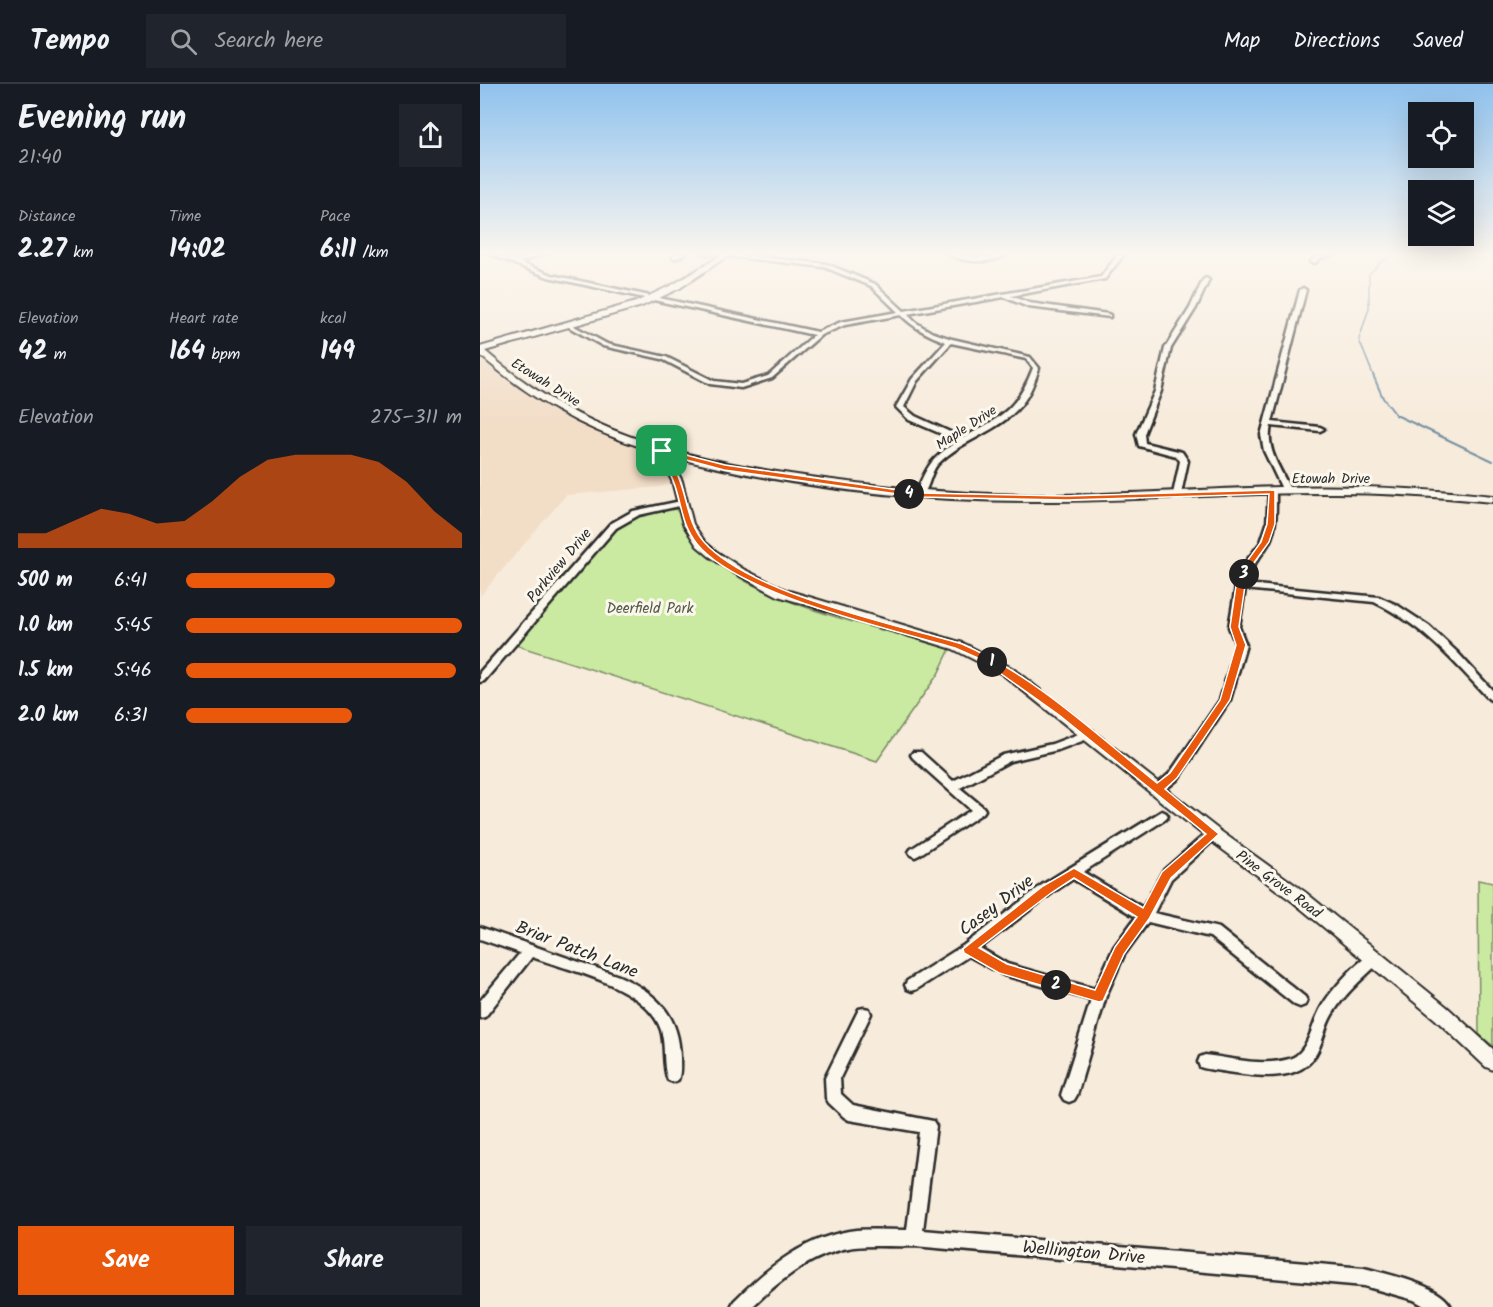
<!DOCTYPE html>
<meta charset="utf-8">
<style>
:root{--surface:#171b24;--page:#20242c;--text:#f1f3f6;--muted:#9ea1a6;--line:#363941;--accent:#ea580c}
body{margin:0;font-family:Kalam,sans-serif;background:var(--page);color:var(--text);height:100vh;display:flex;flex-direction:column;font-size:22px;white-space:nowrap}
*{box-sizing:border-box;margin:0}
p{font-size:20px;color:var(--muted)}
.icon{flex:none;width:33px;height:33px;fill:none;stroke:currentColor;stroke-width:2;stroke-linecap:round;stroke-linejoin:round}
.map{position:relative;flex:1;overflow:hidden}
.drawer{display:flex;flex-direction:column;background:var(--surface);width:480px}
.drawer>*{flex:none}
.tools{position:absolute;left:928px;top:18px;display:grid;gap:12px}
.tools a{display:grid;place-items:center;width:66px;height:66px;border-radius:0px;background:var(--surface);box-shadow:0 6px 24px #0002;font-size:30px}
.pin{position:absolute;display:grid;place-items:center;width:51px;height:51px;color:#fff;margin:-26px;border-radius:12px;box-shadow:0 3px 9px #0006}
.km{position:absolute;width:30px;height:30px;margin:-15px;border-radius:50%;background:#222;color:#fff;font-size:16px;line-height:30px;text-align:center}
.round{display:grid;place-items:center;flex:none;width:63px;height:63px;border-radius:0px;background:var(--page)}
.head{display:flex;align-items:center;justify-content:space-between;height:102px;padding:0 18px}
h1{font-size:33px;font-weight:700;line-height:45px}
.stats{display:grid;grid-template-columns:repeat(3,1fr);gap:9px;height:102px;padding:6px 18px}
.stats div{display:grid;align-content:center}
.stats b{font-size:26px;font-weight:700}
.stats small{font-size:16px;font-weight:400}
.stats p{font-size:16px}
.chart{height:168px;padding:12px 18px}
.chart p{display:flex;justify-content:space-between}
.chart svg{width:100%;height:108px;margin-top:6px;fill:var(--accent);opacity:.7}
.cta{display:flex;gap:12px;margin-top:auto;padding:12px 18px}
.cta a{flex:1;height:69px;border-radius:0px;background:var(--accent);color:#fff;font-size:24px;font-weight:700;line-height:69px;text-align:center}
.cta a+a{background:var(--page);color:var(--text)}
ul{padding:0 18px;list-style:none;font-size:20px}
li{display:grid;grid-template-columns:96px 72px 1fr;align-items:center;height:45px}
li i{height:15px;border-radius:8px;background:var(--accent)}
header{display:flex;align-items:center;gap:36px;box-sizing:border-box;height:84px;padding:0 30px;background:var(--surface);border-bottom:2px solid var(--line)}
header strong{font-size:28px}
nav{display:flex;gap:33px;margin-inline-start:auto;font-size:21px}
.search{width:420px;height:54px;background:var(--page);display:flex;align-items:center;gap:15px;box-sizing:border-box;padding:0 21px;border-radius:0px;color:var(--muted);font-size:22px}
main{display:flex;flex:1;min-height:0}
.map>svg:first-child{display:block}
.built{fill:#f2ddc7}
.green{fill:#caeaa1;stroke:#7a8a66;stroke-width:1.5}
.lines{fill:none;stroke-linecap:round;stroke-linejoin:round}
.stream-far1{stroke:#7892a5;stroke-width:1.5}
.stream{stroke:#7892a5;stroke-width:2}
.minor-casing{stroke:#2b2b2b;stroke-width:5}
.tertiary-casing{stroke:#2b2b2b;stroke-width:4}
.minor{fill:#fbf7ec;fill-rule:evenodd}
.tertiary{fill:#fbf7ec;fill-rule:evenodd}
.route{fill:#ea580c;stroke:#fff;stroke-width:1.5;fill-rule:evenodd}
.labels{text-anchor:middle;stroke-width:6;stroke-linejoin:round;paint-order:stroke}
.far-street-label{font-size:14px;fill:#2b2b2b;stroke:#fbf7ec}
.street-label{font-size:15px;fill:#2b2b2b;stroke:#fbf7ec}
.park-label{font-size:15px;fill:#535b48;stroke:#fbf7ec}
.near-street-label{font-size:18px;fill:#2b2b2b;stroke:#fbf7ec}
</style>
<header>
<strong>Tempo</strong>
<div class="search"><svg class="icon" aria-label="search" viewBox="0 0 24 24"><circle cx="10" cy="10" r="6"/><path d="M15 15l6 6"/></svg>Search here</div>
<nav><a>Map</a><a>Directions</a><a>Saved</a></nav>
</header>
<main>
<section class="drawer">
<div class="head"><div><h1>Evening run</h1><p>21:40</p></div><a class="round"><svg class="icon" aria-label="share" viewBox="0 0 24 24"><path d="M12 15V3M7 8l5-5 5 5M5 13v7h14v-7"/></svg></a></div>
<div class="stats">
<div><p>Distance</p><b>2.27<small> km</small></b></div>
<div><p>Time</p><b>14:02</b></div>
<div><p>Pace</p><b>6:11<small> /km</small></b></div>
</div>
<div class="stats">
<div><p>Elevation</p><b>42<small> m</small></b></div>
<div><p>Heart rate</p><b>164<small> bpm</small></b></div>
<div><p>kcal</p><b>149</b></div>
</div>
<div class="chart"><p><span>Elevation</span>275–311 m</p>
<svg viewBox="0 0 160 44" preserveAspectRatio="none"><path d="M0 44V38L10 38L20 33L30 28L40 30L50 34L60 33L70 25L80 15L90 8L100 6L110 6L120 6L130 9L140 17L150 29L160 38V44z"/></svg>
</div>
<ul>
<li><b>500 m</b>6:41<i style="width:54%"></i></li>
<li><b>1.0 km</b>5:45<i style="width:100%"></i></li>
<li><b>1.5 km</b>5:46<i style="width:98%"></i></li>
<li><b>2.0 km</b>6:31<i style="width:60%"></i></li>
</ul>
<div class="cta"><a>Save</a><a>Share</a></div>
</section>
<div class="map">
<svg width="1013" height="1223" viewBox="0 0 1013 1223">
<rect width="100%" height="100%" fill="#f7ebdb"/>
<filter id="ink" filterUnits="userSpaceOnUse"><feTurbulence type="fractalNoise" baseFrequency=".0167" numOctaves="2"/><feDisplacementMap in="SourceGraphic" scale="12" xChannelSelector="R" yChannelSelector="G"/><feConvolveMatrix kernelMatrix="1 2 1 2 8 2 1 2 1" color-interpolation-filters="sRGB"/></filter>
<g filter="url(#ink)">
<path class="built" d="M0 274 25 295 84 331 181 372 192 392 191 399 180 403 86 411 0 512Z"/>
<path class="green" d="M194 423C205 435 207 453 220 465 278 521 394 542 470 565L458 590 397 677 35 561 136 444 164 430Z
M998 796 1013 799V962L999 950Z"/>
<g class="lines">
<path class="stream-far1" d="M894 293 879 256 889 224V190L902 177 916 169"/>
<path class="stream" d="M893 291 903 314 916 331 1013 377"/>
<g class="minor-casing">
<path id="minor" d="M7 169C17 169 27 177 37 176 47 174 56 169 67 169L39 178 72 191 338 248 361 238 418 228 391 202 344 183 220 169H237L347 180 395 200 424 227 621 193 639 169H645L625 195 531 212 549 219 628 230 630 231V233L548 223 524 213 427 230 435 238 451 248 472 255 550 273 559 284C555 297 550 310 541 321 519 348 483 355 459 379 449 388 450 408 439 413L435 411C447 382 451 374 478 357L429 336 416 323 432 295 466 258C448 251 434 244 421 231L365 241 341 251 292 294 261 304 230 300 182 275 123 262 87 242 92 241 127 260 186 273 234 297 261 300 288 292 334 251 68 193ZM471 259 546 275 553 284C537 326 521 333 483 354L435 332 424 323 437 297Z
M199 169H206L197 174H193V172Z
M467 169 498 174 530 169C512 180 485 180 467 169Z
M849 169H858L840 174 835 179 830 178 836 172Z
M726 194 729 196 716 224 691 264 681 307 664 350 665 359 702 368 708 377 701 410 697 412 693 410 700 377 696 372 659 362 656 350 675 307 685 264 710 224 723 196Z
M823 204 826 206 792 338 840 343 844 345 840 347 791 342C785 365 802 387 811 407L807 409 803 407 784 367 781 351 820 206Z
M789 406H795L796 408C796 425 797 443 789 459 779 476 772 479 766 500L899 513 917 521 949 542 977 568 1013 607V617L1009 615C974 578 942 540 894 518L765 505 759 543 766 561 750 616 698 695 682 708H674L672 705 690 689 740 616 756 561 749 543 756 502 761 484 781 458 787 440Z
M201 417H204V421L159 431 136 444 4 597 0 598V588L130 440 153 427Z
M609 646 613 647 614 650 613 653 578 666 530 677 480 704 503 723 505 726 503 729 439 771 435 773 431 771 429 768 431 765 491 726 433 674 431 671 433 668H441L473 697 523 671 572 660Z
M682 727 686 729 688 732 686 735 603 788 663 824 683 787 729 747 733 745 737 747 739 750 737 753 691 795 674 829 739 844 825 913 827 917 825 921 820 923 815 921 730 853 668 838 644 871 626 912 597 1011 594 1016 589 1018 584 1016 581 1011 611 916 524 891 489 872 437 905 432 907 427 905 425 901 427 897 484 861 562 801ZM593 795 656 833 634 863 615 905 527 880 500 864 572 809Z
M0 843 139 892C176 909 199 930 200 973 200 981 201 989 198 996L193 998 188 996C182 982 186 962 181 946 166 902 91 887 52 873L5 933 0 934V917L40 869 0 855Z
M894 869 899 871 901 875 899 879C882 895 864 910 852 931 843 946 842 968 828 980 807 998 772 991 747 988 738 986 728 986 720 983L718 978 720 973 725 971C751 974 783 983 809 975 829 970 832 938 842 922 850 908 879 874 894 869Z
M384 924 389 925 391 930 360 994 361 1010 373 1021 453 1037 456 1042 443 1146 884 1184C906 1190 962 1201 971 1223H946L934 1216 884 1202 434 1162C414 1163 394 1161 374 1163 333 1169 301 1195 272 1223H251L254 1217C288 1183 326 1152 376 1146 393 1145 410 1146 427 1146L439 1048 369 1036 364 1033 349 1019 346 1014 345 994 379 925Z"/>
</g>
<g class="tertiary-casing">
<path id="tertiary" d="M245 169H252L200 204 162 222 5 267C97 347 192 372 310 390 389 402 469 410 549 411 632 412 716 405 799 403 871 401 942 404 1013 412V418C960 413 908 409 855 409 754 408 653 418 552 417 431 417 306 403 189 372L202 397 213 440 225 458 237 468 263 485 306 506 483 559 532 584 739 746 825 808 967 923 1013 965V986L1006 983 955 935 813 818 727 754 522 590 473 565 298 512 255 489 229 472 217 462 203 440 192 397 178 368C111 350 52 317 0 271V263L156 218 194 200Z"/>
</g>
<use href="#minor" class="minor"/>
<use href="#tertiary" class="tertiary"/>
</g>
</g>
<linearGradient id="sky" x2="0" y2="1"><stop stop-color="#8fc2ee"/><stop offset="0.5" stop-color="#fbf6ef"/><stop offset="1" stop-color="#fbf6ef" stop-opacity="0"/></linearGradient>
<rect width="1013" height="340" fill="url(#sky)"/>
<path class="route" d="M182 365 245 381 439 409 587 412 795 406V440L789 458 770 484 765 502 759 543 766 561 750 616 697 694 685 705 739 750 691 794 669 835 644 870 623 917 619 918 519 889 484 869 483 865 563 802 594 784 663 824 682 788 726 750 579 631 500 575 475 564C411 545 258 511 217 460 201 440 202 419 193 396 189 386 183 377 179 367ZM188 371 244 386 439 413 587 416 789 410 787 440 781 458 762 484 756 502 750 543 756 561 740 616 690 689 677 699C616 650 554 591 482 560 413 540 271 510 224 458 209 441 208 420 201 400 198 390 192 380 188 371ZM594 794 657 833 635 863 615 906 527 880 499 864 571 809Z"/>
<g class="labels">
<g class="far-street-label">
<text transform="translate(66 298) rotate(32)" y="5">Etowah Drive</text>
<text transform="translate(486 343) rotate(-33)" y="5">Maple Drive</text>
<text x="851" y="399">Etowah Drive</text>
</g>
<g class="street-label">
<text transform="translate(79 481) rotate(-50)" y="5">Parkview Drive</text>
<text transform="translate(799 800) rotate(37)" y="5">Pine Grove Road</text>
</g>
<g class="park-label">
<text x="170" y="529">Deerfield Park</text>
</g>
<g class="near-street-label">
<text transform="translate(516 821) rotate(-37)" y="6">Casey Drive</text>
<text transform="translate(97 865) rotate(21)" y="6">Briar Patch Lane</text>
<text transform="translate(604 1168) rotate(5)" y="6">Wellington Drive</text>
</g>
</g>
</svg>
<div class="tools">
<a><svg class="icon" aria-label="locate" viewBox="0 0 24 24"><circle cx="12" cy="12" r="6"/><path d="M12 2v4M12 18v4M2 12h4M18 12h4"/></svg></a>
<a><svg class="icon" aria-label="layers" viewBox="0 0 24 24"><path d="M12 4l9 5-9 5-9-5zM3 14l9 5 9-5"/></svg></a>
</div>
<div class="pin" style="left:182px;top:367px;background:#1e9e55"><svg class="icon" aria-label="arrive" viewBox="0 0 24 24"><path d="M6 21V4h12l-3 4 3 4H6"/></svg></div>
<b class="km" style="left:512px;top:578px">1</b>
<b class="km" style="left:576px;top:901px">2</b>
<b class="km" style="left:764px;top:490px">3</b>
<b class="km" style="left:429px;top:410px">4</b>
</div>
</main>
